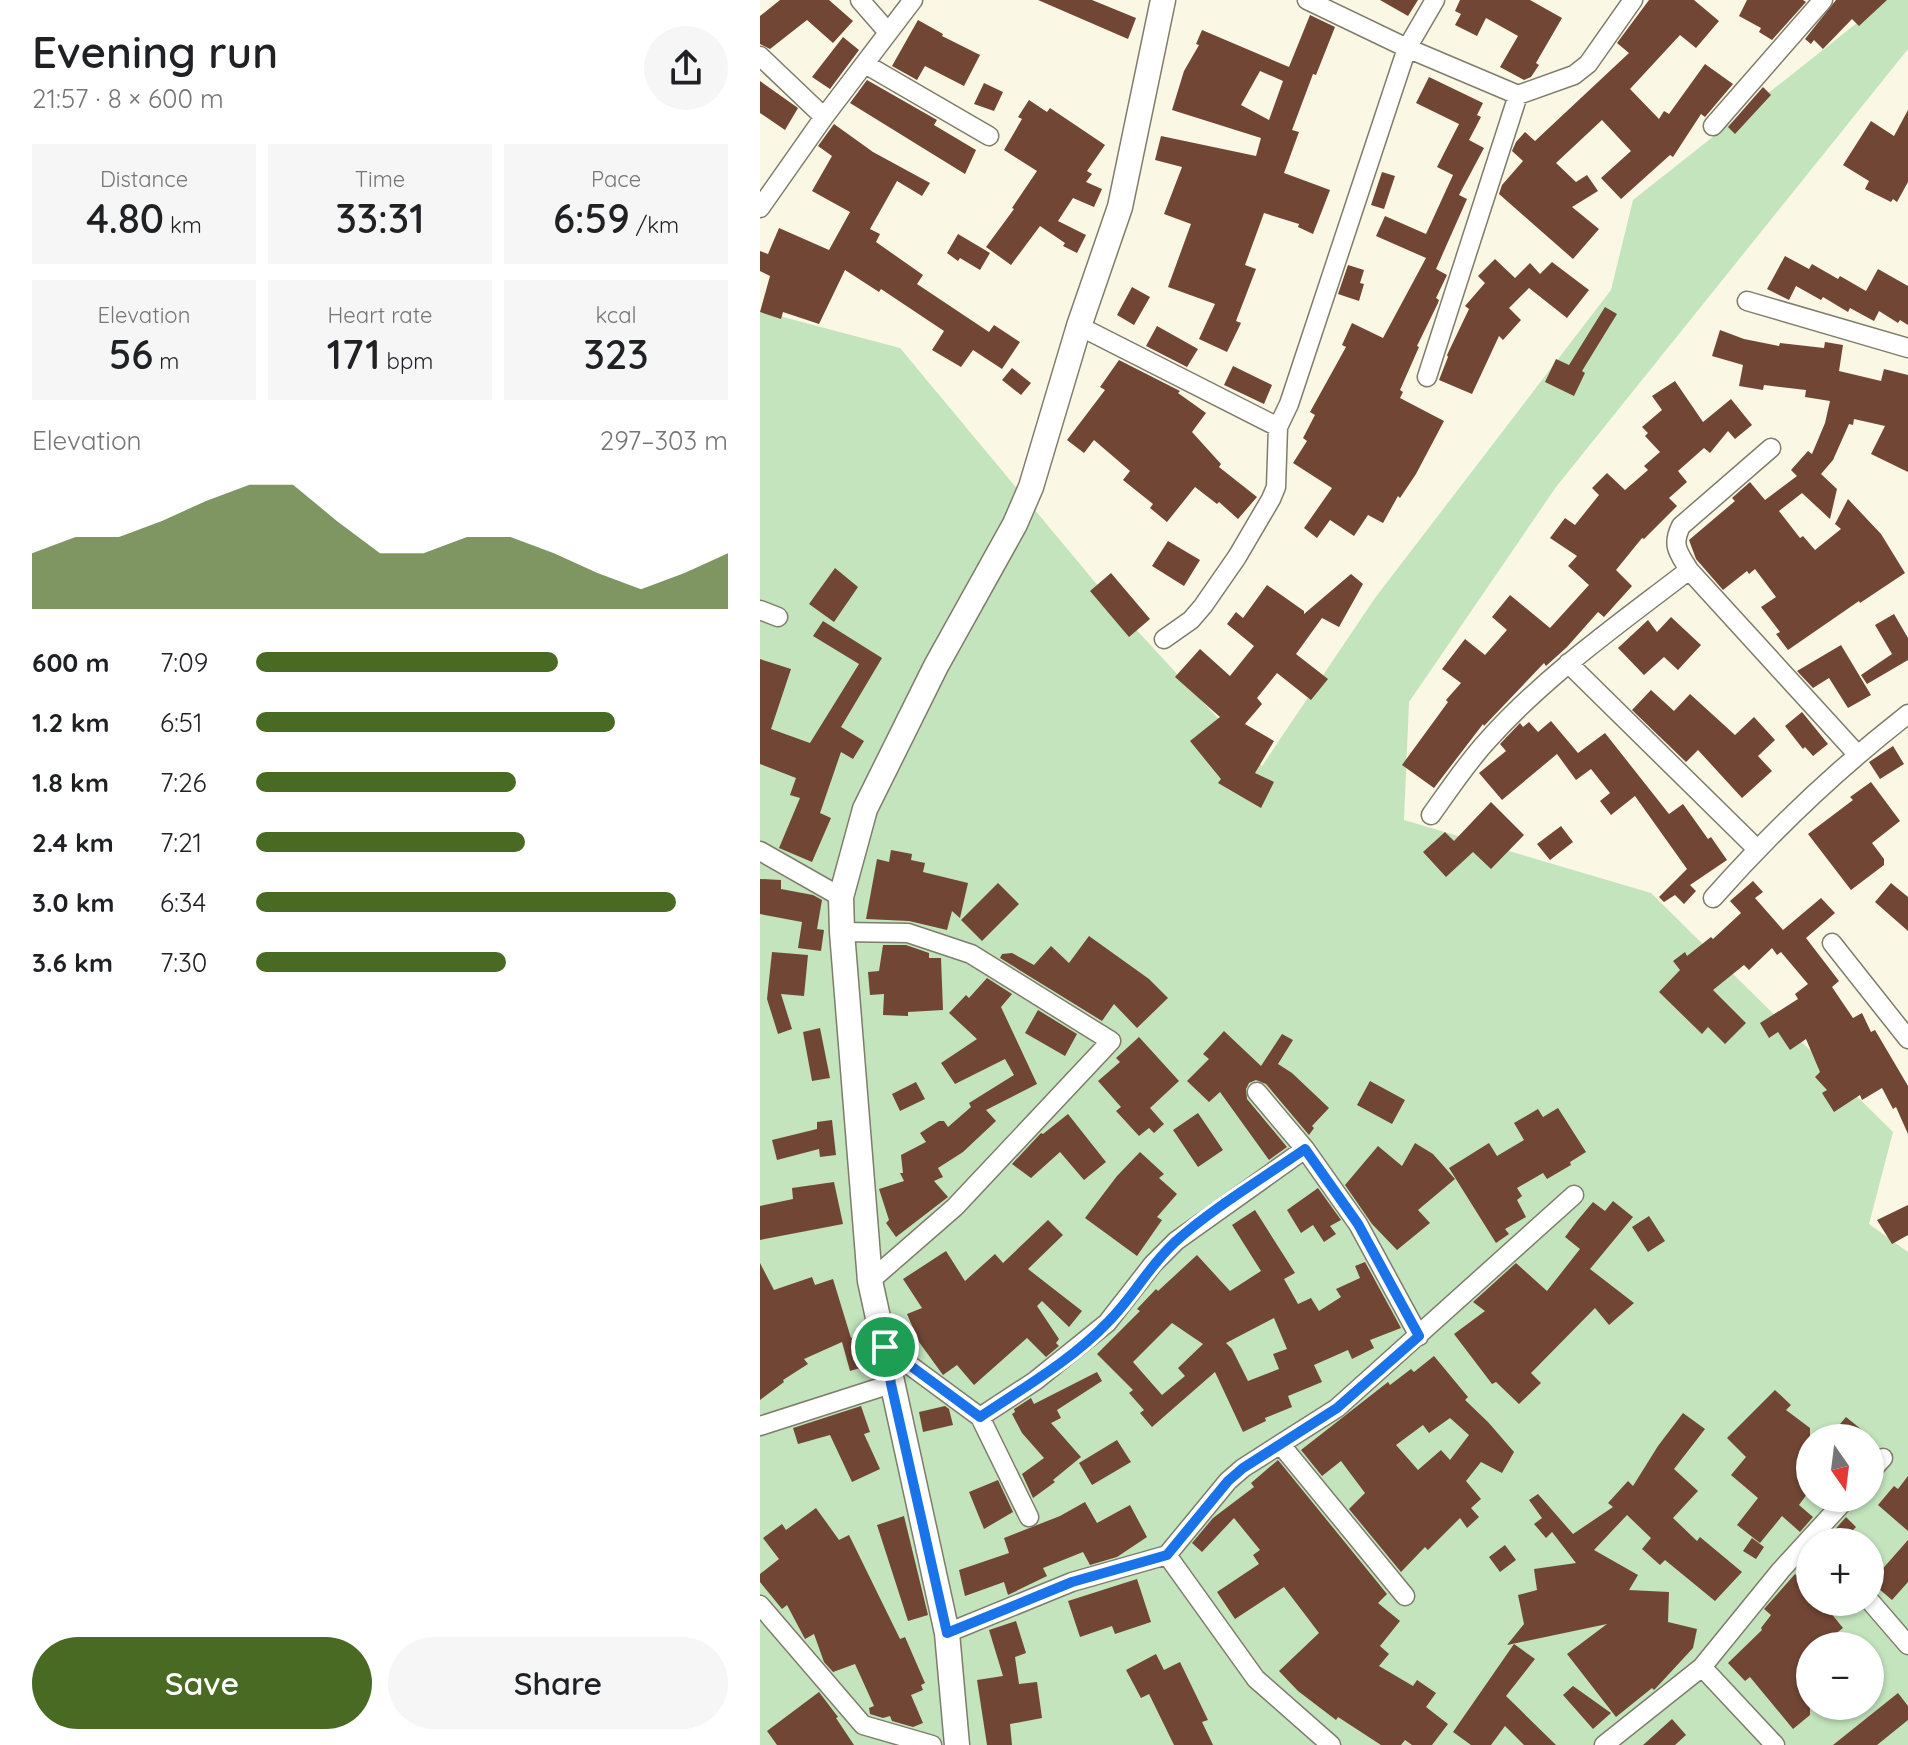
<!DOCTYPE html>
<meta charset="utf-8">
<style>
:root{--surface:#fff;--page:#f6f6f6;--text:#202124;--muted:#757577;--accent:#496a22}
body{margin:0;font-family:Quicksand,sans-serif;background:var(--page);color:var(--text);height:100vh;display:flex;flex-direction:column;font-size:30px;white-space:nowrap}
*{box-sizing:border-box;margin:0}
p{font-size:26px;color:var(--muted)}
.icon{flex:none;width:44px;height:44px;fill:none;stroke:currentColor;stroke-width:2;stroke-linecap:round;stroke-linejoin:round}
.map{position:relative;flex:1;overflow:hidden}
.side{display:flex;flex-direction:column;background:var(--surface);width:760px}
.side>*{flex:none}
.needle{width:52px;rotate:166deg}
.tools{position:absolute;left:1036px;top:1424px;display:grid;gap:16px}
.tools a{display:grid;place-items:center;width:88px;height:88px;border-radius:50%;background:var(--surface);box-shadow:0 2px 6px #0004;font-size:40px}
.pin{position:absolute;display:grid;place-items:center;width:68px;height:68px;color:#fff;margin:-34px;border:4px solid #fff;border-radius:50%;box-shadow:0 2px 8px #0007}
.round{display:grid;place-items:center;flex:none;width:84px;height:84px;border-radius:42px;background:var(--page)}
.headline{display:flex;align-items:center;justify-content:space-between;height:136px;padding:0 32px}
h1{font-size:44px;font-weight:600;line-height:60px}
.metrics{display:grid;grid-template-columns:repeat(3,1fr);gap:12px;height:136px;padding:8px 32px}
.metrics div{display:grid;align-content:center;border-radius:0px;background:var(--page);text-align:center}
.metrics b{font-size:40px;font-weight:600}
.metrics small{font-size:22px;font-weight:400}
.metrics p{font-size:22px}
.chart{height:224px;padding:16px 32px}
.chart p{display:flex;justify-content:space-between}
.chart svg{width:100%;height:144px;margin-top:8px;fill:var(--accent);opacity:.7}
.button{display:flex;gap:16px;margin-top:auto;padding:16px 32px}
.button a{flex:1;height:92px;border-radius:48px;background:var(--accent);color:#fff;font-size:32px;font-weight:600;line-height:92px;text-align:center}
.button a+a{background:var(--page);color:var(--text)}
ul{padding:0 32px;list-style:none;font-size:26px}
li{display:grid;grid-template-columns:128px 96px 1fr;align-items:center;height:60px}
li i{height:20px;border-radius:10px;background:var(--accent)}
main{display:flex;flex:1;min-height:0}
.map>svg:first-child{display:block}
.green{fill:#c3e4bd;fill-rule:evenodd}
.building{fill:#714635;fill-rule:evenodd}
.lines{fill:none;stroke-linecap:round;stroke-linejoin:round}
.street-casing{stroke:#7f7c6b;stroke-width:21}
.secondary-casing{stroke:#7f7c6b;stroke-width:27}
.street{stroke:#fff;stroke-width:18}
.secondary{stroke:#fff;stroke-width:24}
.route-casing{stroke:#fff;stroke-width:16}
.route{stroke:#1a73e8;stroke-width:10}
</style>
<main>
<section class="side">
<div class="headline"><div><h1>Evening run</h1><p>21:57 · 8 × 600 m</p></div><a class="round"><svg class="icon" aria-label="share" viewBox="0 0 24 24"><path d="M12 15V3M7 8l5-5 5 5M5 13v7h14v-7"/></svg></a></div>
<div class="metrics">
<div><p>Distance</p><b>4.80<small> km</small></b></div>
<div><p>Time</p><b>33:31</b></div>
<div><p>Pace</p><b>6:59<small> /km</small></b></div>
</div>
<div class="metrics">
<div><p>Elevation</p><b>56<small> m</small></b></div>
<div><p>Heart rate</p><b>171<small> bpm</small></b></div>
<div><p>kcal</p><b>323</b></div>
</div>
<div class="chart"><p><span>Elevation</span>297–303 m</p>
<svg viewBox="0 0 160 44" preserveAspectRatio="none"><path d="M0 44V27L10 22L20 22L30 17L40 11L50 6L60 6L70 17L80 27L90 27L100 22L110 22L120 27L130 33L140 38L150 33L160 27V44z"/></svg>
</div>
<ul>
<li><b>600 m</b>7:09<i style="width:64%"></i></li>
<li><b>1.2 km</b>6:51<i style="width:76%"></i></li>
<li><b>1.8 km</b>7:26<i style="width:55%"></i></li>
<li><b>2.4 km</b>7:21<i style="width:57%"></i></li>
<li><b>3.0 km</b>6:34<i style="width:89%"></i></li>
<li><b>3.6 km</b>7:30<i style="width:53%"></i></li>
</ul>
<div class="button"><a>Save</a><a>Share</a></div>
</section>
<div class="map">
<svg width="1148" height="1745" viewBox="0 0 1148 1745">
<rect width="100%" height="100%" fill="#faf7e4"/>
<path class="green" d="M1126 0H1148V49L796 487 649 702 644 820 891 893 1133 1132 1109 1224 1148 1252V1745H0V311L140 348 359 611 502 766 615 598 851 290 873 200ZM1050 1438H1110V1498H1050ZM1050 1542H1110V1602H1050ZM1050 1646H1110V1706H1050Z"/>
<path class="building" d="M20 0H69L93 21 73 43 47 20 10 49 0 44V16Z
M278 0H332L376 18 368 39Z
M620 0H658L648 16Z
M700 0H770L802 18 776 63 779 65 771 77 764 80 740 67 758 36 726 18 717 36 695 25 701 14 695 11Z
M889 0H934L959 21 936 48 920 35 870 89 899 119 904 111 909 114 945 64 973 84 945 117 941 114 913 157 910 155 861 199 841 178 871 151 842 120 796 163 816 182 827 175 838 191 812 207 839 229 813 259 739 194 742 185 763 161 752 151 756 142 765 132 775 141 869 53 857 43Z
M987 0H1043L1046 2 1012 40 999 32 1001 28 979 16Z
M1076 0H1127L1099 26 1092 19 1063 49 1054 40 1051 44 1045 39Z
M550 15 575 27 556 75 553 74 532 130 539 132 524 173 570 190 553 234 538 227 539 224 504 213 485 265 496 269 476 321 481 323 467 352 439 339 455 304 408 287 431 224 404 214 422 167 395 160 401 136 496 156 501 138 412 110 424 71 439 45 436 44 442 30 529 67ZM500 71 523 81 509 120 481 105Z
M158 20 183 34 182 36 220 55 204 86 165 66 157 80 132 66Z
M83 37 99 50 70 89 52 77Z
M669 77 723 103 717 115 721 117 709 140 724 148 699 195 707 199 676 269 687 275 676 298 679 300 678 303 657 346 659 347 640 390 643 392 640 398 684 421 656 474 640 498 638 496 623 523 608 515 594 536 570 520 557 538 544 528 572 488 533 463 547 441 543 438 555 415 550 412 586 347 582 345 592 323 623 338 666 258 616 236 625 216 666 234 693 175 677 167 699 124 656 103Z
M107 80 177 120 174 125 216 150 205 174 90 103Z
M0 81 38 108 25 130 0 113Z
M224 83 243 92 234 111 214 104Z
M1003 87 1011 95 975 134 968 127Z
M269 100 287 112 290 108 345 145 327 171 332 174 326 182 342 189 334 207 313 198 298 221 326 235 317 253 303 246 305 243 280 226 251 265 226 247 254 209 252 208 277 171 244 150 262 119 258 117Z
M1148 110V182L1137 202 1133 199 1131 202 1105 189 1109 181 1083 165 1111 121 1134 136Z
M74 124 113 152 170 183 162 196 137 181 110 229 120 234 116 242 163 275 157 284 229 332 234 325 260 342 242 369 213 350 201 367 172 350 184 331 121 289 119 292 85 270 59 324 23 312 21 319 0 312 10 276 0 271V251L8 254 19 228 69 250 90 212 52 191 72 156 58 146Z
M622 172 635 176 624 209 611 205Z
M198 234 230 253 220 270 200 258 198 261 187 253Z
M1025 256 1049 269 1052 264 1078 279 1080 276 1106 291 1118 269 1148 286V325L1140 320 1138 323 1119 311 1114 321 1090 308 1088 312 1063 297 1061 300 1036 286 1029 300 1007 289Z
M735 259 755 278 770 263 780 274 792 262 829 290 807 318 769 288 749 308 761 320 743 340 739 336 712 394 679 380 688 357 687 355 709 309 705 306 725 283 718 276Z
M588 265 604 270 600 283 604 284 599 301 578 294Z
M372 287 390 297 374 325 357 315Z
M845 307 857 314 822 371 825 373 814 396 785 382 796 359 809 365Z
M397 326 438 349 427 367 386 346Z
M960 330 984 339 1019 346 1020 343 1064 348 1065 342 1083 345 1079 371 1121 381 1124 369 1148 375V472L1111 454 1125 426 1094 419 1093 425 1089 424 1073 460 1061 474 1077 489 1070 519 1042 493 1019 511 1040 538 1043 536 1055 550 1081 529 1075 524 1088 499 1121 534 1145 573 1100 603 1099 601 1028 650 1016 634 1020 632 1001 607 1016 597 995 569 989 574 987 571 963 590 936 559 929 540 975 501 972 498 990 482 1005 500 1037 476 1031 470 1048 451 1052 454 1065 423 1070 401 1045 397 1046 390 1004 385 1003 390 979 386 983 365 952 356Z
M359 360 420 391 418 393 446 413 432 432 461 464 459 467 497 497 478 519 459 502 457 504 435 487 407 522 390 508 393 504 363 480 370 471 334 440 324 453 307 440 345 390 340 387Z
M473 366 512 385 504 404 464 385Z
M252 368 271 383 261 395 242 380Z
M915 381 943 422 971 399 992 425 975 439 968 431 950 453 944 448 918 471 927 482 909 498 917 506 884 539 882 538 856 570 872 586 844 617 838 612 807 647 786 666 784 663 724 726 723 724 674 788 642 765 688 702 686 700 701 683 682 669 705 639 725 655 747 630 732 617 750 595 790 628 829 585 808 566 817 556 790 538 805 518 815 525 839 495 832 488 847 473 865 490 888 470 884 466 900 452 885 436 888 433 882 427 902 410 892 396Z
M408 541 440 560 424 586 392 566Z
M75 568 98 587 74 622 49 604Z
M351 573 390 619 369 637 330 591Z
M591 574 603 584 579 627 562 618 536 654 568 679 551 700 517 673 497 698 502 704 485 724 514 741 495 773 514 782 501 808 458 783 461 779 430 741 460 717 415 677 440 649 470 676 494 646 467 624 476 612 483 618 507 585 544 611V614Z
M1134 614 1148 638V660L1107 684 1101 675 1132 654 1115 625Z
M911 617 941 645 918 670 904 657 884 675 858 648 888 620 897 632Z
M63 621 122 658 81 727 104 741 93 759 81 752 60 813 71 818 52 862 19 848 40 798 30 795 36 778 0 764V659L31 669 11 729 50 743 99 664 53 636Z
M1081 645 1111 695 1088 708 1069 678 1053 688 1037 671Z
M891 690 914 711 930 694 975 735 994 717 1015 740 998 756 1012 771 982 798 938 750 926 762 872 710Z
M1042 712 1068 744 1053 756 1045 747 1043 749 1025 726Z
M791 721 818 753 845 733 909 814 923 804 948 839 951 837 967 860 930 885 936 891 924 904 915 895 904 902 899 897 927 869 875 796 851 815 840 801 850 793 831 769 816 780 797 754 742 800 719 773 746 751 740 744 760 723 763 727 769 722 778 732Z
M1133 746 1144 764 1120 779 1109 762Z
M1111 782 1140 821 1112 843 1124 859V865L1091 890 1048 834 1093 800 1090 797Z
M731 802 764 835 731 869 713 852 686 877 663 852 685 832 694 841Z
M801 826 813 842 790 860 777 844Z
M131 850 152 854 151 860 165 863 163 872 208 883 200 918 192 911 187 930 149 921 106 919 117 859 129 862Z
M0 879 21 880V889L53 895 62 900 57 929 64 930 61 951 38 948 42 922 0 914Z
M993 881 1003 892 995 898 1023 930 1061 898 1075 913 1046 938 1079 981 1072 987 1093 1018 1102 1013 1111 1032 1115 1030 1148 1086V1134L1136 1107 1133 1109 1122 1088 1102 1100 1100 1095 1074 1112 1062 1093 1067 1090 1055 1077 1060 1072 1046 1039 1030 1050 1018 1032 1009 1038 1000 1023 1038 999 1035 994 1048 984 1021 952 1017 955 1012 948 989 970 984 965 953 990 986 1023 965 1044 948 1027 942 1034 899 992 920 970 913 961 925 952 927 956 951 937 953 939 981 913 970 901Z
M238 883 259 904 222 941 201 920Z
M1131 883 1148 897V931L1115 902Z
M329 936 389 979 408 998 377 1028 354 1004 342 1021 240 958 242 954 252 953 274 965 291 946 309 963Z
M123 945H146L169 953V958H181L183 1010 148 1012V1016L123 1015 124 994 110 995 108 972 119 971Z
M12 952 48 955 44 996 21 994 32 1029 18 1034 7 999Z
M227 978 252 994 241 1007 277 1084 226 1110 236 1121 203 1152 178 1168 183 1177 174 1181 188 1197 136 1237 126 1223 129 1220 119 1189 144 1181 140 1173H143L141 1155 166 1142 160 1133 179 1121H184L188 1127 211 1107 209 1103 254 1075 245 1059 195 1084 181 1063 217 1039 189 1013 206 995 209 998Z
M278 1010 317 1034 305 1056 265 1033Z
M60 1028 70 1078 52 1081 43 1032Z
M464 1031 501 1066 522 1034 533 1040 518 1064 532 1073 569 1108 552 1126 554 1128 549 1135 506 1084 496 1080 489 1083 486 1089 487 1099 527 1147 509 1160 460 1092 449 1102 427 1081 449 1059 443 1054Z
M379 1037 419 1081 390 1108 404 1124 394 1133 389 1128 379 1136 356 1111 361 1107 338 1081 360 1062 356 1058Z
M610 1081 645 1100 632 1124 597 1105Z
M156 1082 165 1099 140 1111 132 1094Z
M798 1108 826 1152 810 1162 811 1165 787 1179 783 1173 757 1188 762 1196 757 1200 766 1217 745 1229 749 1234 736 1243 689 1168 729 1143 737 1156 764 1140 754 1123 778 1109 783 1117Z
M438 1113 463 1150 438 1167 413 1130Z
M308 1114 346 1162 324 1180 300 1152 271 1178 252 1164 281 1133 283 1134Z
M72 1120 76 1155 60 1157 59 1149 17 1160 12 1140 57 1129V1122Z
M655 1143 673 1154 695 1179 658 1210 670 1223 637 1250 612 1224 585 1185 618 1146 642 1166Z
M380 1152 404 1174 399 1178 417 1194 397 1217 402 1220 377 1256 325 1218 357 1176Z
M74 1182 83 1224 0 1240V1206L33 1199 32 1188Z
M558 1188 581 1220 570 1226 576 1234 564 1242 553 1225 541 1233 527 1210Z
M853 1201 873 1217 830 1269 874 1303 849 1325 835 1308 771 1373 781 1383 759 1404 736 1382 732 1384 694 1334 725 1311 713 1302 756 1263 787 1291 820 1249 805 1237 817 1221 833 1202 845 1211Z
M1148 1205V1235L1132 1244 1117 1220Z
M495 1210 535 1273 524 1279 538 1304 551 1298 559 1311 581 1297 576 1289 600 1278 595 1266 605 1262 641 1328 610 1340 614 1348 592 1359 588 1350 554 1365 562 1382 528 1396 532 1407 505 1418 506 1421 483 1432 455 1372 392 1427 380 1413 384 1410 369 1393 373 1390 337 1354 380 1311 377 1309 396 1289 398 1291 437 1255 470 1291 501 1271 472 1225ZM514 1318 527 1349 513 1354 519 1369 488 1381 472 1349 466 1343ZM412 1323 443 1344 418 1368 425 1376 402 1395 373 1362Z
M889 1216 905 1241 888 1252 872 1227Z
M288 1220 303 1235 268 1269 322 1311 309 1327 282 1301 277 1306 299 1339 296 1343 299 1346 286 1357 267 1338 214 1385 197 1365 183 1375 159 1342 147 1314 162 1308 143 1279 186 1251 205 1281 235 1254 243 1263Z
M0 1263 14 1290 52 1277 55 1285 73 1279 91 1338 95 1337 103 1367 90 1371 82 1342 44 1359 48 1364 23 1380 24 1382 0 1400Z
M674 1356 708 1397 705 1400 728 1422 754 1452 742 1473 721 1462 706 1481 721 1499 711 1508 719 1517 707 1528 700 1518 668 1550 665 1547 641 1572 589 1509 605 1493 581 1461 562 1476 541 1450 628 1382 630 1385 651 1369 654 1372ZM690 1418 709 1435 690 1460 681 1450 658 1470 636 1445 663 1425 669 1433Z
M337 1372 342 1381 297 1410 301 1418 291 1423 321 1457 293 1480 295 1482 273 1498 262 1474 284 1458 262 1433 252 1414 255 1412 254 1409 271 1398 274 1404Z
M1015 1390 1031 1405 1026 1410 1050 1428V1490L1039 1505 1053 1517 1040 1532 1022 1516 1000 1543 977 1525 998 1498 971 1475 986 1457 967 1438Z
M101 1406 110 1432 104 1434 120 1469 92 1482 70 1435 38 1444 33 1428Z
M185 1406 189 1409 193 1425 163 1432 159 1412Z
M923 1413 945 1429 914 1469 938 1491 913 1518 937 1541 940 1537 982 1572 955 1601 905 1560 900 1565 882 1549 891 1538 867 1515 834 1550 878 1575 869 1590 909 1592 908 1622 937 1629 933 1648 896 1688 894 1690 892 1688 856 1717 807 1654 847 1624 747 1645 764 1624 758 1595 777 1590 774 1569 816 1563 792 1532 786 1538 774 1524 782 1518 769 1500 778 1494 813 1534 853 1507 848 1503 868 1481 873 1486 898 1446Z
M1086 1417 1112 1438H1068Z
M357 1440 371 1462 332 1485 319 1463Z
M518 1460 627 1594 618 1603 640 1621 620 1646 629 1654 619 1666 653 1686 657 1680 676 1693 666 1707 688 1724 672 1745H652L645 1740 641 1745H621L578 1717 576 1720 538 1691 519 1671 559 1633 524 1587 475 1619 457 1592 499 1564 493 1555 500 1550 474 1518 442 1552 432 1543 453 1518 494 1487 491 1483Z
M1148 1476V1531L1118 1505 1134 1486 1138 1489Z
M238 1480 253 1512 224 1529 209 1492Z
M325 1502 337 1523 370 1505 387 1537 357 1557 330 1565 323 1552 283 1568 287 1576 248 1595 244 1582 205 1596 199 1570 249 1553 244 1538 300 1516Z
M56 1508 79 1540 89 1535 140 1639 145 1637 165 1683 161 1685 163 1690 151 1695 163 1723 153 1727 132 1721 130 1716 123 1718 110 1714 109 1708 114 1706 95 1664 73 1672 64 1662 54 1634 45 1639 27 1605 22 1609 0 1582V1574L19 1559 3 1538 22 1524 26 1530Z
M144 1516 168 1615 148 1621 117 1525Z
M1086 1517 1096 1527 1082 1542H1077L1070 1535Z
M992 1538 1004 1547 996 1559 983 1551Z
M1148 1540V1582L1132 1600 1111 1582Z
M745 1545 756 1560 740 1572 729 1557Z
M1035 1574 1050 1587V1602H1062L1083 1628 1060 1646H1050V1654L1047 1657 1050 1661V1715L1033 1729 990 1677 985 1681 968 1663 1002 1630 1001 1628 1011 1615 1004 1609Z
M377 1579 391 1622 355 1634 352 1626 320 1637 308 1601Z
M256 1621 266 1653 255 1657 259 1684 277 1682 282 1718 250 1724 252 1745H227L217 1680 243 1676 229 1630Z
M754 1644 775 1659 746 1696 796 1745H764L745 1726 731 1745H711L693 1732Z
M396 1654 404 1670 420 1662 448 1720 442 1722 453 1745H414L389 1694 381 1698 366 1670Z
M813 1686 851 1713 833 1729 803 1695Z
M59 1692 78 1717 76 1718 94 1745H17L7 1731Z
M1138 1693 1148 1706V1720L1117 1745H1073Z
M912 1719 926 1735 915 1745H883Z"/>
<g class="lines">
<g class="street-casing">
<path id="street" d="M100 0 127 31
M547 0 647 48 758 95 814 75 828 64 873 0
M0 56 64 117
M105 64 229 136
M953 126 1063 0
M0 208 64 117 153 0
M987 301 1148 348
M319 326 518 427
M667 377 758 95
M1011 448 921 526C911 546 919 553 929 570L1097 754
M0 610 18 617
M404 639 431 620 443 606 477 557 511 499 516 487 518 427 529 404 647 48 675 0
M808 663 997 849
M671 815C689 790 706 764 727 741 786 675 859 624 929 570
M0 851 81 897
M953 898C1015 828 1075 771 1148 714
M82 932 148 933 211 954 351 1041 195 1207 110 1281
M1072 943 1148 1039
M497 1092 545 1149 598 1224 659 1336
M125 1347 220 1417 269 1517
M220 1417 275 1381 347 1323 393 1264 416 1241 545 1149
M0 1426 131 1384
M521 1445 645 1596
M1110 1472 1123 1458
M1110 1601 1148 1645
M0 1605 103 1725 172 1745
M187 1633 312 1582 407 1555
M942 1667 1015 1745
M571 1745 496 1679 407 1555 468 1481 483 1468 577 1408 814 1195
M844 1745 942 1667 1021 1570 1087 1498"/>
</g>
<g class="secondary-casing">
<path id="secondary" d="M197 1745 187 1633 110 1281 82 932 81 897 105 809 176 666 255 524 271 487 319 326 360 207 403 0"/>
</g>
<use href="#street" class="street"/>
<use href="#secondary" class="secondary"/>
</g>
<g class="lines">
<g class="route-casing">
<path id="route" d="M545 1149 598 1224 659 1336 577 1408 483 1468 468 1481 407 1555 312 1582 187 1633 131 1384 125 1347 220 1417C263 1388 312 1360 348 1322 373 1297 389 1266 415 1242 454 1207 502 1179 545 1149Z"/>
</g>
<use href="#route" class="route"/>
</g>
</svg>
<div class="tools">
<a><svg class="needle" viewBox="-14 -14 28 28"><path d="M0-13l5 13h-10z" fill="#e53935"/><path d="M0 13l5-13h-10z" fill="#757577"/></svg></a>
<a>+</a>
<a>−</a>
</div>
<div class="pin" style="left:125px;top:1347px;background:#1e9e55"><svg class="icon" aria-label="arrive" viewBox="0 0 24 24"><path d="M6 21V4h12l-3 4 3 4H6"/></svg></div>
</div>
</main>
